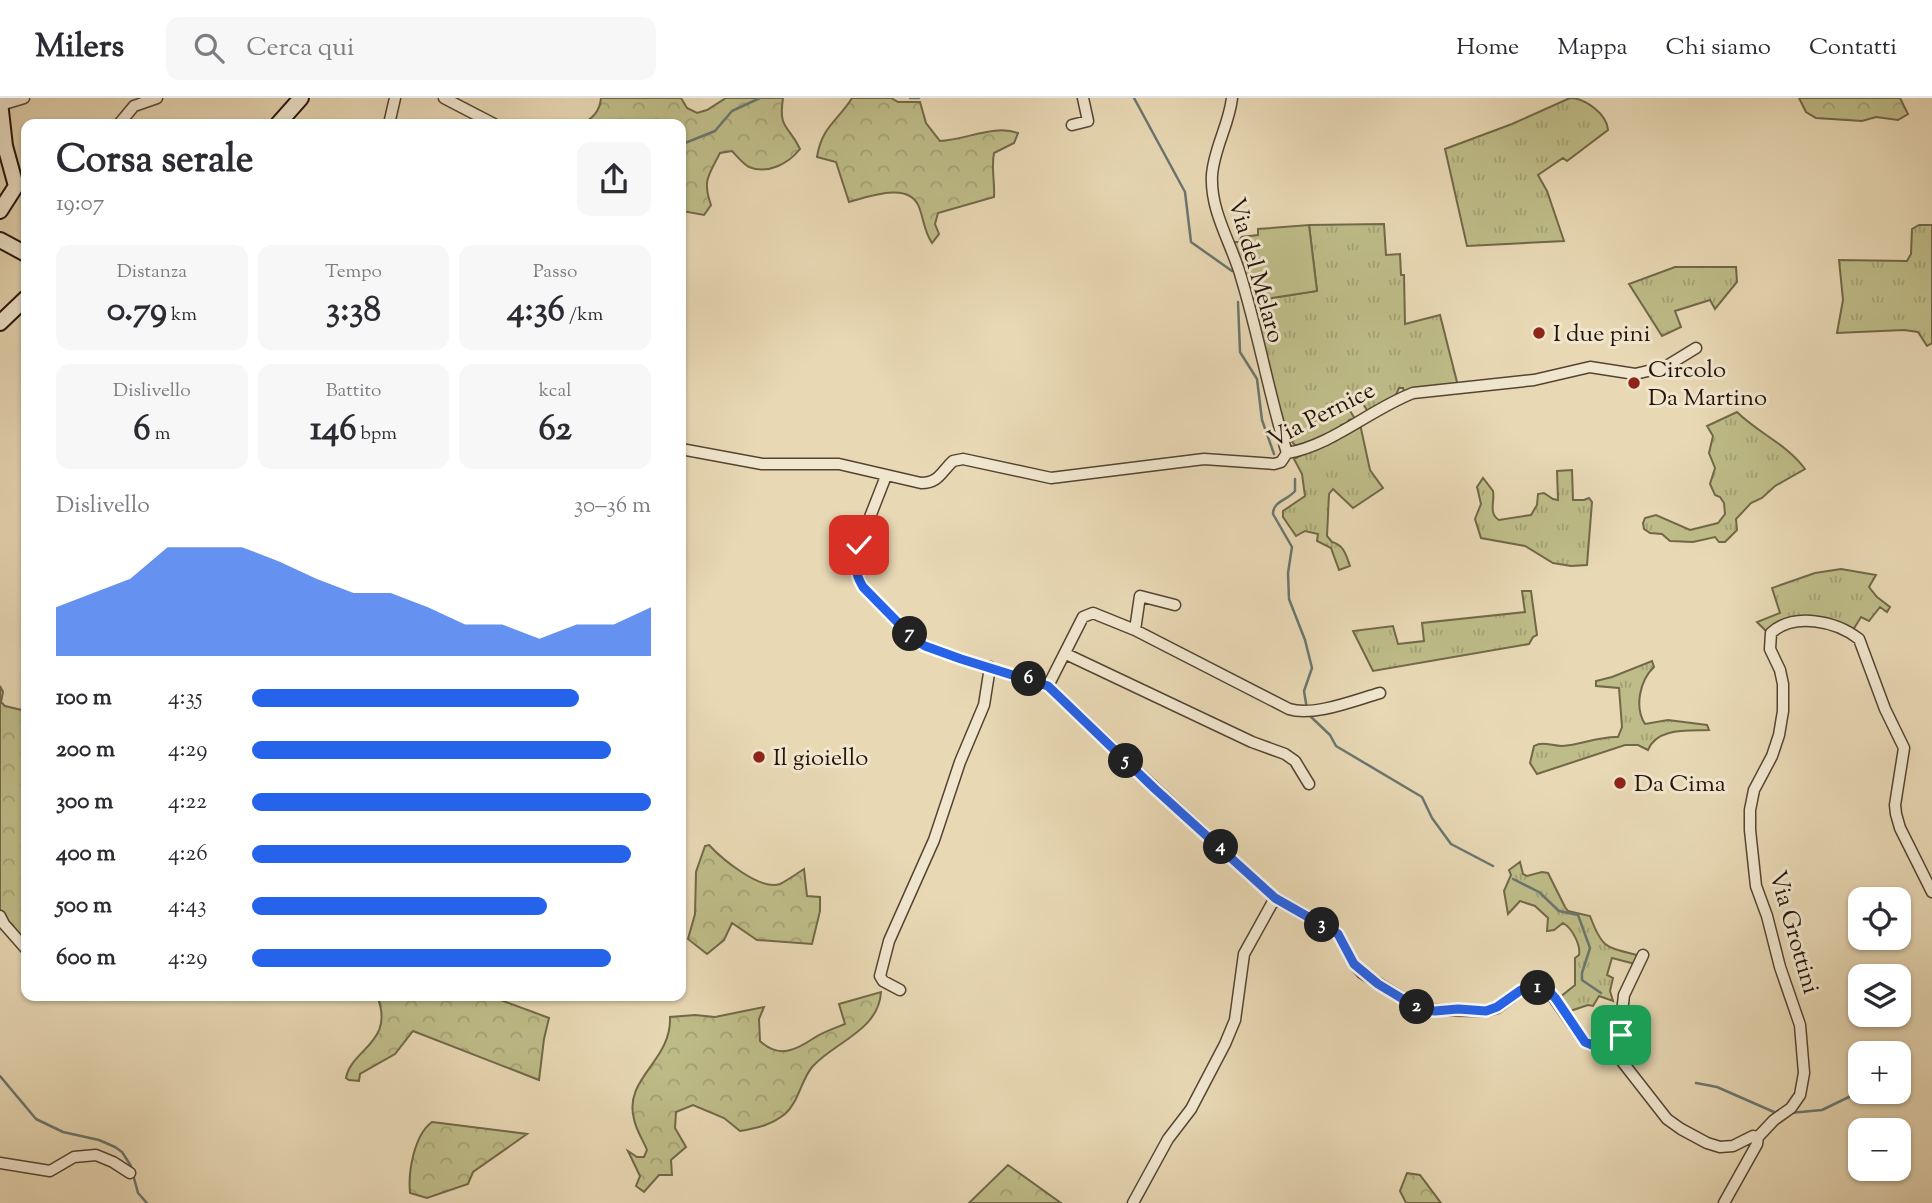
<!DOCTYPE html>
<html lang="it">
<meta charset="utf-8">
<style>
:root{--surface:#fff;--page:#f7f7f7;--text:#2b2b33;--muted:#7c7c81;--line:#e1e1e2;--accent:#2563eb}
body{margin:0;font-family:"Sorts Mill Goudy",serif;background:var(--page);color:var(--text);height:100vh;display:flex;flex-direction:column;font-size:26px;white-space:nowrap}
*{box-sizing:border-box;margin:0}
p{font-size:23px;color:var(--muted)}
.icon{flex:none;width:38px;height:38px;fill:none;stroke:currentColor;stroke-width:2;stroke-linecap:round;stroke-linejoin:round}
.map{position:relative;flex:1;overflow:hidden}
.sheet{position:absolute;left:21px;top:21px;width:665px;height:882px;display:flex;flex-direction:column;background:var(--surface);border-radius:14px;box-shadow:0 2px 5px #0004}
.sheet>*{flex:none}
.tools{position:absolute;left:1848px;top:789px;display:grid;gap:14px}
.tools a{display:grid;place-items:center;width:63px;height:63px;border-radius:14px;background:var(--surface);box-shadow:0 2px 5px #0004;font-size:35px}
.pin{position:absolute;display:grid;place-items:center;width:60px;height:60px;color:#fff;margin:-30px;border-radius:14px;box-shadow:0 4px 10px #0006}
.km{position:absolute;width:35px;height:35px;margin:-18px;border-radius:50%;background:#222;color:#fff;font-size:19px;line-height:35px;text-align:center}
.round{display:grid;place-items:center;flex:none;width:74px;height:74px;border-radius:14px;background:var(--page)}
.overview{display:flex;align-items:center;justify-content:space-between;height:119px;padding:0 35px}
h1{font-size:38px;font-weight:700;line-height:52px}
.stats{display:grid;grid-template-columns:repeat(3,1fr);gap:10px;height:119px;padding:7px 35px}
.stats div{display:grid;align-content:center;border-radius:14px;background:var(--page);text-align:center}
.stats b{font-size:35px;font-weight:700}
.stats small{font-size:19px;font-weight:400}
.stats p{font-size:19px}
.chart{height:196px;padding:14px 35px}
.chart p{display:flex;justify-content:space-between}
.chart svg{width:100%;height:126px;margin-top:7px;fill:var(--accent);opacity:.7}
ul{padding:0 35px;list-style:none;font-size:23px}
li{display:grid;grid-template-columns:112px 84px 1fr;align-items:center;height:52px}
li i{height:18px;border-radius:9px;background:var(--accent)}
header{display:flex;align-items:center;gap:42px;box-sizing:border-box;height:98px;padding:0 35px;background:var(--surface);border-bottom:2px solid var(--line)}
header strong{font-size:33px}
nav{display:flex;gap:38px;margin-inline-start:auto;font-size:24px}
.search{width:490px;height:63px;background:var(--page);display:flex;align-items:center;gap:18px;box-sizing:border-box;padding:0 24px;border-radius:14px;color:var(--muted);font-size:26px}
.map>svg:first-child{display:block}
.grass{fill:url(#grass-tufts);stroke:#716848;stroke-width:2}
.forest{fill:url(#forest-crowns);stroke:#716848;stroke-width:2}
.green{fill:#bebc88;stroke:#716848;stroke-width:2}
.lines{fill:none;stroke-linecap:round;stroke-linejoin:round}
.stream{stroke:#6a7670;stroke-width:2.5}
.street-casing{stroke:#543;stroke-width:13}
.secondary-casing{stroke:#241308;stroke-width:18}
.street{stroke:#f0e6ce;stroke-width:10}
.secondary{stroke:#f0e6ce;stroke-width:14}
.route-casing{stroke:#fff;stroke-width:14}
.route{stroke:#2563eb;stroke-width:9}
.poi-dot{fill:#8f2418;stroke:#f0e6ce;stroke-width:2.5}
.labels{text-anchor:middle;stroke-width:6;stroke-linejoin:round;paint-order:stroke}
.street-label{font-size:24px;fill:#241308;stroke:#f0e6ce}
.poi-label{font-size:24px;fill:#241308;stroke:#f0e6ce;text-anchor:start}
</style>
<header>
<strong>Milers</strong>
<div class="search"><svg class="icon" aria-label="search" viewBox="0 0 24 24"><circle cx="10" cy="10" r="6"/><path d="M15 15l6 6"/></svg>Cerca qui</div>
<nav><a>Home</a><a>Mappa</a><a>Chi siamo</a><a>Contatti</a></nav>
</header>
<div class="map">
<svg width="1932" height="1105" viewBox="0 0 1932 1105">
<defs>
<pattern id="grass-tufts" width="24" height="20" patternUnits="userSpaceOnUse" patternTransform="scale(1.75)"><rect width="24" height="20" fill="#bebc88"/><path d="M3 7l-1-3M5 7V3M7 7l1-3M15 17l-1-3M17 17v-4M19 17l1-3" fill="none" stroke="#a3a174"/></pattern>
<pattern id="forest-crowns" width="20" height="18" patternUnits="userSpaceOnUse" patternTransform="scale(1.75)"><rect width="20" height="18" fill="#bebc88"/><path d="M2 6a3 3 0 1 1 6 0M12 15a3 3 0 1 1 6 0" fill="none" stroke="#a3a174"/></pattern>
</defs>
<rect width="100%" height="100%" fill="#e8d8b4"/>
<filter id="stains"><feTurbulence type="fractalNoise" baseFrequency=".00286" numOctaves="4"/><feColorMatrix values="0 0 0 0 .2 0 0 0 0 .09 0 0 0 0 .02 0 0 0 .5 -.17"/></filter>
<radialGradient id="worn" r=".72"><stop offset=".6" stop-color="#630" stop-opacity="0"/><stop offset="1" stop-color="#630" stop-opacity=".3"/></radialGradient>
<path class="grass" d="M1570 0C1585 0 1607 16 1608 32L1567 63 1563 60 1538 77 1547 93 1564 143 1467 148 1445 51 1512 26Z
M1384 126 1386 157 1400 156 1401 177H1404L1405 226 1440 217 1458 288 1404 294 1403 290H1399L1395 299 1368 314 1359 299 1346 306 1355 321 1349 322 1348 325 1341 327V331L1298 349C1276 339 1258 230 1253 203L1317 193 1309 127Z
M1919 127H1932V245L1927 248 1918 234 1904 232 1837 235 1843 202 1839 162 1907 163 1911 156 1912 131Z
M1675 169H1736L1737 184 1715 211 1710 202 1675 213 1681 229 1662 238 1629 186Z
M1737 314C1758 335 1788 347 1805 371L1775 388 1762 400 1751 405 1736 421 1737 432 1725 444H1719L1715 439 1693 444 1670 443 1662 436 1650 435 1644 431 1643 425 1645 420 1656 417 1690 432 1718 425 1725 416 1724 405 1720 399 1715 397 1710 386 1715 370 1709 355 1713 338 1707 328Z
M1360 326 1370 372 1383 390 1353 410 1333 391 1329 396 1327 438 1332 444C1344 447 1346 457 1350 468L1339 472 1331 450 1317 443 1318 436 1305 433 1296 438 1283 419V413L1305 398 1302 376 1294 361Z
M1572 372 1573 402H1584L1589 400 1592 404 1587 467 1571 468 1553 465 1525 448 1481 440 1475 421 1481 406 1477 389 1483 380 1493 393C1495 404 1488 415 1499 422L1531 417 1537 407 1538 396 1544 395 1553 401 1558 402 1557 373Z
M1841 471 1876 477 1869 489 1877 499 1890 509 1887 514 1880 509 1869 523 1861 519 1853 532C1822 523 1794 508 1766 533L1757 524 1780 515 1772 490 1815 475Z
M1522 493H1531L1537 537 1533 539 1529 546 1373 573 1353 533 1393 528 1398 546 1424 543 1422 525 1525 514Z
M1652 563 1654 569C1640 582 1634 609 1645 626L1668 622 1707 627 1709 632C1689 633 1657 629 1648 652L1638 647H1625L1537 676 1530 665 1534 648C1543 643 1552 648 1562 648 1581 647 1599 638 1618 639L1622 629 1619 590 1596 588V583L1612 579Z
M1520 764 1523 776 1527 778 1542 774 1548 775 1565 809 1568 813 1590 818C1602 850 1605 849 1637 857L1635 866 1612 860 1607 877 1613 880 1610 893 1613 903 1599 898 1593 908 1588 907 1570 913 1559 900 1575 887V860L1579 857C1581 847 1572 830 1563 825L1554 832 1547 833 1548 820 1535 808 1520 803 1508 816 1504 793 1511 777 1509 772Z"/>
<path class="forest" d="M601 0H681L687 10 697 15 707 12 726 0H783C778 32 789 27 800 51 789 65 768 77 749 69 743 66 736 57 732 53L720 55C709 77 702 82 711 107L704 117 682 113 681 26H582C593 20 600 13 601 0Z
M852 0H891L898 4H920L926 25 940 43C966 42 994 26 1018 35L1014 45 994 55C991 70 995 84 994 99L938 115 935 126 939 136 932 145C924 133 924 122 919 109 909 83 868 99 849 104L836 64 817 59C822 28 838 23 852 0Z
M1799 0H1900L1908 16 1898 22 1876 19 1862 23 1816 20 1806 14Z
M0 588 3 594 1 604 5 608 26 613V853L0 819Z
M709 747C721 760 760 793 780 786 788 782 796 776 804 771L807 798 820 799V813L812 846 757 842 732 825 724 842 707 856 688 841 695 816 696 774 705 748Z
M881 894C879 932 835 944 813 968 801 981 799 1004 785 1016 771 1027 758 1030 740 1033L724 1020 693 1007 676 1014 675 1030 686 1049 671 1062 672 1077H659L644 1094 636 1088 640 1078 628 1053 637 1059H644L647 1052C643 1042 636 1032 634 1021 623 980 672 963 670 919L695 917 715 919 764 909 759 921 760 943C779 961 796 952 814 940 823 934 835 930 845 926L839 906Z
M377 898H490L549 920 544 941 539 982 413 933 395 956 360 976 359 983 349 982 346 980C351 951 396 944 377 898Z
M432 1024 527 1036 473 1074 468 1086 427 1100 410 1095C408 1074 414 1037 432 1024Z
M1008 1067 1061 1105H969Z
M1407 1075 1420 1077 1441 1105H1406L1400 1093Z"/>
<path class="green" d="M1309 127 1317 193 1253 203 1233 144H1240L1241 139 1258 137V131Z"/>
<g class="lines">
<path class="stream" d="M910 0H919
M1134 0 1185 94 1191 144 1232 173
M681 49 685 45 715 33 732 13 760 0
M1238 204 1240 254 1257 281 1262 322 1274 356
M1295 381V393C1288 402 1273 403 1273 416L1292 449 1288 475 1289 501 1305 542 1312 570 1304 593 1307 611
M1309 617 1330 637 1336 648 1422 699 1432 720 1451 746 1493 768
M1513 781 1539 794 1559 813 1578 817 1590 850 1582 875V882L1601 895
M0 978 36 1021 63 1034 99 1042 115 1049 122 1054 131 1068
M1696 985 1717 989 1774 1014
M1790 1015 1822 1012 1853 997
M134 1080 138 1095 147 1105"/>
<g class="street-casing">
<path id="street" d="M444 0 494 26
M1232 0C1229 27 1214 50 1212 77 1210 114 1232 146 1241 179 1259 238 1269 297 1287 355
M1 7 24 0
M119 26 134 8 157 0
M389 26 395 0
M1072 27 1088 23 1083 0
M681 351 762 366H839L921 385C939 385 941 374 953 363L963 361 1051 380 1204 361 1274 366 1281 364 1287 355
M1287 355C1331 348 1371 311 1413 295L1534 282 1590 269 1635 276 1665 269 1696 250
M886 378 859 447 855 472 863 489 915 542 925 548 961 561 1048 588 1155 690 1275 800 1338 836 1354 866 1362 875 1421 912 1486 913 1497 910 1521 892 1542 890 1549 893 1585 944 1617 957 1667 1021 1681 1031 1707 1045 1720 1049 1733 1048 1753 1038 1758 1039 1757 1046 1724 1105
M1175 507 1140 498 1135 532 1289 611C1313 619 1355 602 1380 595
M1066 556 1252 644 1285 656 1295 663 1309 686
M1048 588 1083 519 1093 515 1135 532
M0 818 4 826 26 851
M900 892 883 883 880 878 889 843 934 742 960 664 984 607 990 569
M1617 957 1624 897 1643 857
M1758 1039 1774 1022 1791 1010 1800 997 1804 975 1800 927 1780 869 1767 818 1756 788 1750 732V712L1754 692 1772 658 1779 637 1783 613V586L1780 572 1770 551 1771 535C1794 514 1836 523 1859 541L1885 611 1904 650 1895 707 1896 716 1900 730 1932 794
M0 1065 50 1073 74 1059 96 1057 113 1064 130 1075
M1133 1105 1168 1041 1191 1011 1225 946 1235 922 1244 856 1275 800"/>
</g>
<g class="secondary-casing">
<path id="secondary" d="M0 4 5 48 16 88 0 113
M278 26 301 0
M0 142 26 156
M0 225 26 200"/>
</g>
<use href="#street" class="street"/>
<use href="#secondary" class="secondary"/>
</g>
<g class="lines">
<g class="route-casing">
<path id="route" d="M859 447C854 464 854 474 863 489L915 542 925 548 961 561 1048 588 1154 690 1275 800 1338 836 1354 866 1378 886 1421 912 1435 913 1458 911 1486 913 1497 909 1521 892 1542 890 1549 893 1556 901 1585 944 1617 957 1621 937"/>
</g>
<use href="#route" class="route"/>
</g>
<g class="poi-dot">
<circle cx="1539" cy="235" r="7"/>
<circle cx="1634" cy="285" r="7"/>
<circle cx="759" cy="659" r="7"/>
<circle cx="1620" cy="685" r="7"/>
</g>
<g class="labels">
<g class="street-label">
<text transform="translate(1257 172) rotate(74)" y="8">Via del Melaro</text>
<text transform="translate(1321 316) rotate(-27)" y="8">Via Pernice</text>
<text transform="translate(1795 834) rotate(74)" y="8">Via Grottini</text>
</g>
<g class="poi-label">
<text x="1553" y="243">I due pini</text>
<text x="1648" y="279">Circolo<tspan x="1648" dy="28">Da Martino</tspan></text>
<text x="773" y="667">Il gioiello</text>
<text x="1634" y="693">Da Cima</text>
</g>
</g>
<rect width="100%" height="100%" filter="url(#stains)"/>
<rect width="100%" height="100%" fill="url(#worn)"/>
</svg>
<div class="tools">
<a><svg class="icon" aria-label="locate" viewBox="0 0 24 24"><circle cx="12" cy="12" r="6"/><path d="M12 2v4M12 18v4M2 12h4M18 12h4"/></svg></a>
<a><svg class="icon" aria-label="layers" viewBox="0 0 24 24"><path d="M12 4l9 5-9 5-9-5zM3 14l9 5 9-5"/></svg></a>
<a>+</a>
<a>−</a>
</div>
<div class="pin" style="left:1621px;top:937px;background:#1e9e55"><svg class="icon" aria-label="arrive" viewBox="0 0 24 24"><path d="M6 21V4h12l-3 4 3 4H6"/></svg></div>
<div class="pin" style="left:859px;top:447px;background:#d93025"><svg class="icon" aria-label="check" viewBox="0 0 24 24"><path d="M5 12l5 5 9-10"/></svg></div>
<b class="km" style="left:1538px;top:890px">1</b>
<b class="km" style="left:1417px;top:909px">2</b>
<b class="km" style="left:1322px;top:827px">3</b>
<b class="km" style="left:1221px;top:749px">4</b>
<b class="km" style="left:1126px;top:663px">5</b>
<b class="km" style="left:1029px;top:581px">6</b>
<b class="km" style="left:910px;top:536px">7</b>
<section class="sheet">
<div class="overview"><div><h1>Corsa serale</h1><p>19:07</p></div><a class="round"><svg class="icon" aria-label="share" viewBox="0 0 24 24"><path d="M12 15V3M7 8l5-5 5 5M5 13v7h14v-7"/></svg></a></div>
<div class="stats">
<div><p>Distanza</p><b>0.79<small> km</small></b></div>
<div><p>Tempo</p><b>3:38</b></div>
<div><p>Passo</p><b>4:36<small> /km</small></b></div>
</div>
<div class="stats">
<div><p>Dislivello</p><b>6<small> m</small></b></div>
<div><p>Battito</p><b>146<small> bpm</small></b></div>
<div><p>kcal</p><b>62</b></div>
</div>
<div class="chart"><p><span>Dislivello</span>30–36 m</p>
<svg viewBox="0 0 160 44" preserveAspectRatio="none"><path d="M0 44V27L10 22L20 17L30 6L40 6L50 6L60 11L70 17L80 22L90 22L100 27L110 33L120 33L130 38L140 33L150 33L160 27V44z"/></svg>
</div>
<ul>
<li><b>100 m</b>4:35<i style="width:82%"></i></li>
<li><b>200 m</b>4:29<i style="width:90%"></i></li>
<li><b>300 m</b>4:22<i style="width:100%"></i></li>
<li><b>400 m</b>4:26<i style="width:95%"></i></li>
<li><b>500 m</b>4:43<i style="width:74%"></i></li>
<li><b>600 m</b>4:29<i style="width:90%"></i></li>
</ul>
</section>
</div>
